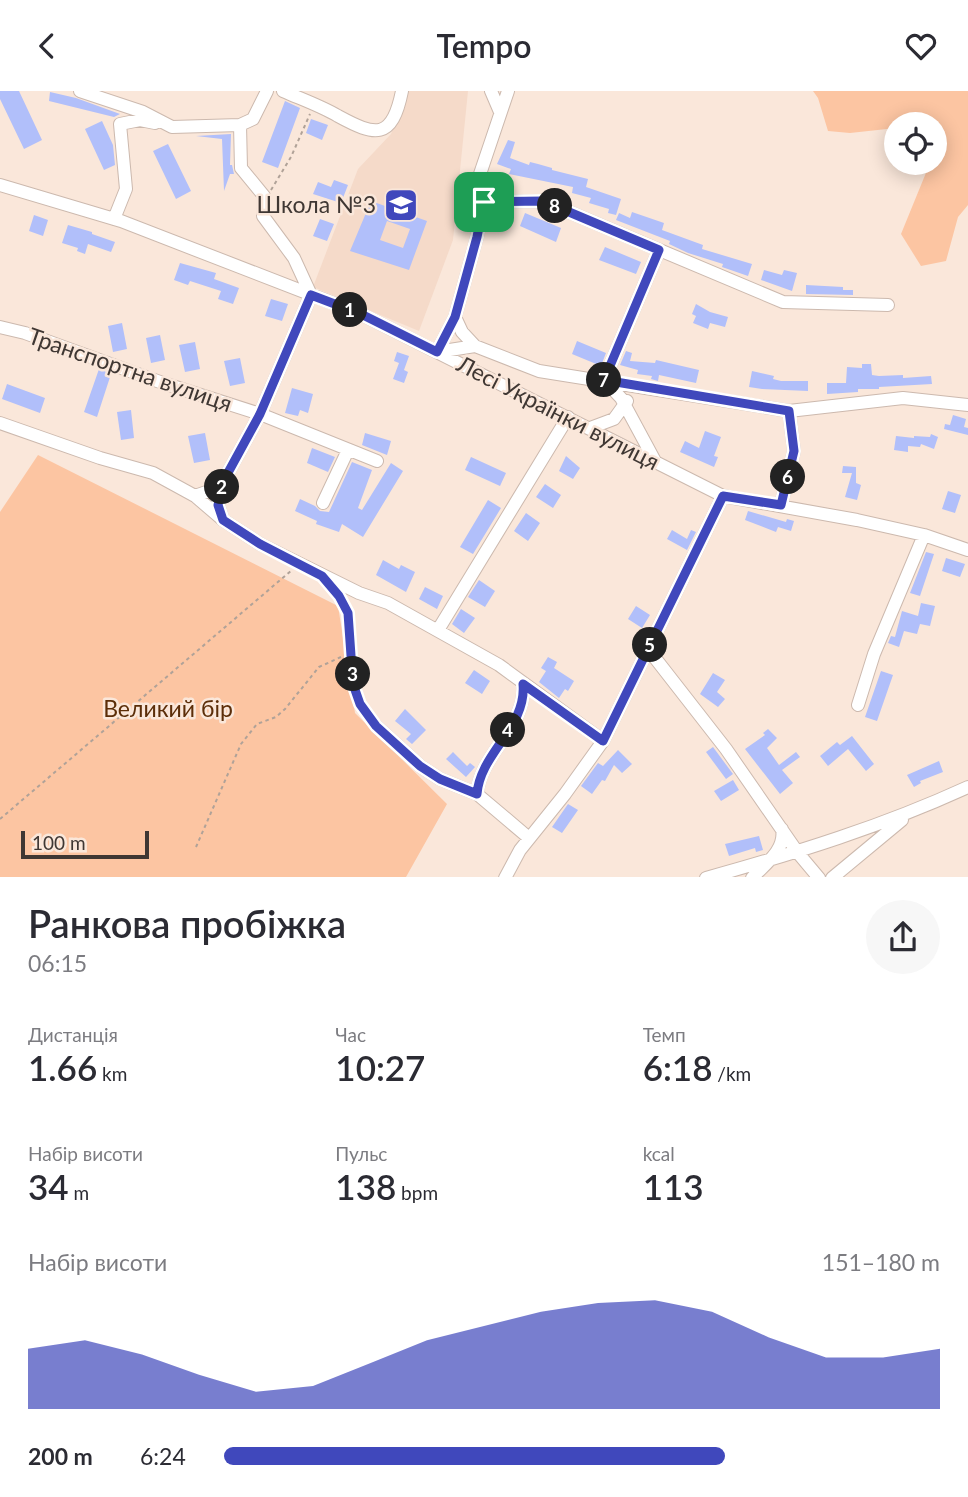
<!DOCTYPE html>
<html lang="uk">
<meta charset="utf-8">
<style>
:root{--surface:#fff;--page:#f7f7f7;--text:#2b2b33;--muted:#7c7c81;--accent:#4048bc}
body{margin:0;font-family:Lato,sans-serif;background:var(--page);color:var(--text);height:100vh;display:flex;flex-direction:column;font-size:26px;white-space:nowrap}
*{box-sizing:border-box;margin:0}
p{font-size:23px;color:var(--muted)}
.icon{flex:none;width:38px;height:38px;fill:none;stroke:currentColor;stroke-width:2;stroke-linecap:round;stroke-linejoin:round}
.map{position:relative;height:786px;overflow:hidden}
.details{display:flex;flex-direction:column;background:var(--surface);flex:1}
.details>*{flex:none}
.controls{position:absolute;left:884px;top:21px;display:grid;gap:14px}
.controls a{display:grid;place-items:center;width:63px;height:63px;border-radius:50%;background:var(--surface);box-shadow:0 4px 18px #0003;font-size:35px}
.scale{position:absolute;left:21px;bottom:18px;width:128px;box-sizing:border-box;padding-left:7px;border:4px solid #3f3733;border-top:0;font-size:19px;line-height:24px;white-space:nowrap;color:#3f3733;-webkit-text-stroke:5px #fae7da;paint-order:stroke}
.pin{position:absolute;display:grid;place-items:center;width:60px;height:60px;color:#fff;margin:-30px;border-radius:14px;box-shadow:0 4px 10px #0006}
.km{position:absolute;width:35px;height:35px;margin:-18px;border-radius:50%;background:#222;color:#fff;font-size:19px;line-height:35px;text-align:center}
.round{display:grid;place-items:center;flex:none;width:74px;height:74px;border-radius:37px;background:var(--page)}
.headline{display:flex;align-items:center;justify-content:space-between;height:119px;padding:0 28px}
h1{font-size:38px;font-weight:600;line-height:52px}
.figures{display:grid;grid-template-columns:repeat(3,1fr);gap:10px;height:119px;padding:7px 28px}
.figures div{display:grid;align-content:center}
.figures b{font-size:35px;font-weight:600}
.figures small{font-size:19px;font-weight:400}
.figures p{font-size:19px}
.chart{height:196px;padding:14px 28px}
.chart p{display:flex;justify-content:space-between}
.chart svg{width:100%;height:126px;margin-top:7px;fill:var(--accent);opacity:.7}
ul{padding:0 28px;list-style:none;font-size:23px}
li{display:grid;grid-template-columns:112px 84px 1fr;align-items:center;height:52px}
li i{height:18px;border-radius:9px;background:var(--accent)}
header{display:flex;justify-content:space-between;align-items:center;height:91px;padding:0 28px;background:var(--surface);font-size:32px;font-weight:600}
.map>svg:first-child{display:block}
.built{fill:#f5dac9}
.green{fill:#fcc5a2}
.building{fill:#b1bffa;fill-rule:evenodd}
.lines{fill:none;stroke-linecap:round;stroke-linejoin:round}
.minor-casing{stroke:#ccb9ae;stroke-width:14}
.path{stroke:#b0a298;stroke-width:2;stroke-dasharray:3.5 3.5;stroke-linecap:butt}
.minor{stroke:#fff;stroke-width:12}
.route-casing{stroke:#fff;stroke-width:14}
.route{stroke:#4048bc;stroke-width:9}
.labels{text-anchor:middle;stroke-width:5;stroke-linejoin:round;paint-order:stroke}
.poi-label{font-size:23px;fill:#3f3733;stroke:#fae7da;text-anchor:end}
.street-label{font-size:23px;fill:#3f3733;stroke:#fae7da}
.park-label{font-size:23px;fill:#5c2e09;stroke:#fae7da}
</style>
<header><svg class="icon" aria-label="back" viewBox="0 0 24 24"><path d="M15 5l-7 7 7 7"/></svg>Tempo<svg class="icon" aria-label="heart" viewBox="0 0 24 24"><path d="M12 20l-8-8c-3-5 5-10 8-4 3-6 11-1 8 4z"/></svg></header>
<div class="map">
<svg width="968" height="787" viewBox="0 0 968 787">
<rect width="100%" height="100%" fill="#fae7da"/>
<path class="built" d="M408 0H468L453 149 419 240 313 196 358 78 391 43Z"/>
<path class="green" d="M813 0H968V114L958 126 946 170 921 175 901 143 930 72H934V33H896V37L850 42 828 40 818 7Z
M38 364 338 515 355 622 447 713 406 786 0 787V421Z"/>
<path class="building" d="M0 0H19L42 49 24 58 0 8Z
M50 1 76 7 120 23 114 26 49 10Z
M285 10 300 17 278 77 262 71Z
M311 28 328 34 322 49 306 42Z
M102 30 113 54 115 74 104 79 85 38Z
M231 43 230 74H232L234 83H230L224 100 222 48 196 45Z
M508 49 515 51 510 67 529 74 530 71 538 73 552 77V79L588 88 586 96 621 108 616 124 608 122 609 118 589 112 591 107 572 102 573 96 509 83 511 78 497 73Z
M168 53 191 100 176 108 153 60Z
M334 89 348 94 341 112 313 103 318 91 331 96Z
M371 110 427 130 409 179 350 160ZM387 130 410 138 403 157 380 149Z
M632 121 664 132 662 139 703 154 702 158 752 173 748 185 722 176 723 173 688 162 669 153 670 150 616 129 619 122 630 127Z
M525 122 561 137 556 151 520 135Z
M34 124 48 129 43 145 29 140Z
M320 128 334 133 327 150 313 145Z
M68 134 92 141V143L115 151 111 161 88 153 85 163 77 160 78 157 62 152Z
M605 156 641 171 636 183 599 169Z
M180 172 216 182 214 188 239 197 233 213 218 208 221 200 190 190 188 194 174 189Z
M764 179 782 184 784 179 797 182 792 200 761 189Z
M806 194 843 196V199H853V204L806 203Z
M271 208 288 213 282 230 265 225Z
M696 213 710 221 728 226 725 236 710 232 708 238 693 232 696 225 692 223Z
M122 232 127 258 113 261 108 235Z
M160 244 165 269 151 272 146 247Z
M577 250 606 262 601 275 572 263Z
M195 251 200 278 185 281 179 254Z
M626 260 632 262 630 270 655 272 656 269 699 279 696 292 659 284 658 290 651 288 652 285 637 283 638 279 620 274Z
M397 261 409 265 404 279 408 281 404 292 393 288 399 272 394 270Z
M240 267 245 292 230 295 224 270Z
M862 273H871L872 284 879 285 903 284V287L931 285 932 293 879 296V298H858V301L827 303V292H846L847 276 862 277Z
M99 278 111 283 97 326 84 321Z
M752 280 774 285 773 288 781 290H808V300L762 298 749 296Z
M7 293 45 307 40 322 2 308Z
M292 297 313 303 308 322 300 319 298 325 285 322Z
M131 319 134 347 121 349 117 321Z
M953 324 966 328 964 336 968 337V344L944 338 945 333 950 334Z
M705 340 721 346 714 365 718 366 714 376 680 361 685 350 699 357Z
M205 342 210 369 194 372 188 345Z
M365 342 391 350 387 364 362 354Z
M931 343 938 346 934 358 921 353 920 356 908 355V361L894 359 896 345 914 347V345L930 346Z
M312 357 335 366 328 381 307 372Z
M566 365 580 377 573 388 559 380Z
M471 366 506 382 500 395 465 379Z
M352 371 372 379 358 417 362 419 391 372 403 380 363 446 342 433 339 441 316 433 317 430 295 420 300 408 315 415 320 420 329 421Z
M843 375 856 376V392L861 394 857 409 845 406 852 382H842Z
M545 393 561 404 553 417 536 406Z
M948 400 961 404 955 422 942 418Z
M488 409 501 417 473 463 460 456Z
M748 420 786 431 787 428 794 430 791 440 778 436 776 441 745 429Z
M526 422 540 432 528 450 514 440Z
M672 439 687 448 691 439 696 441 687 459 667 448Z
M926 461 934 463 920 505 910 502Z
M946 467 965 473 960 486 942 480Z
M383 469 399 478 401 474 415 481 406 501 376 484Z
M479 489 495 500 485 516 468 506Z
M425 496 443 505 437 518 419 508Z
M921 512 935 515 930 535 920 533 917 543 904 540 899 556 888 552 891 545 895 546 902 520 918 525Z
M636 515 650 524 642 537 628 528Z
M461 518 475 527 464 542 452 533Z
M548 566 557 571 554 577 574 590 568 600 565 598 559 607 539 591 546 580 541 577Z
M474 579 490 590 482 603 465 592Z
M881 580 893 584 877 630 865 626Z
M713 582 725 589 717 601 725 608 718 616 700 603Z
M405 618 426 639 412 653 406 648 411 643 395 630Z
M768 638 777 647 767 657 779 674 796 661 800 666 782 679 793 692 780 703 745 658 765 644 763 642Z
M852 645 874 673 866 680 848 658 828 675 820 665 837 651 840 654Z
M713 656 733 683 726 688 706 661Z
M618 659 632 673 622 682 614 674 605 690 602 689 592 703 581 695 598 672 603 675Z
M453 661 467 675 470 672 475 676 466 686 446 668Z
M939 670 943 681 920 690 921 692 914 696 907 684Z
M733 689 739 699 721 710 714 700Z
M568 713 578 719 562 742 552 736Z
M759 745 763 759 756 761 755 757 729 765 725 753Z"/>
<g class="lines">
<g class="minor-casing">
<path id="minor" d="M80 0 143 21 172 36 240 34 253 28 267 0
M283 0C301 8 321 15 338 25 375 45 392 50 402 0
M491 0 500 21
M0 94 121 130 361 223 723 405 857 429 924 444 968 459
M484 111 543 110 783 211 888 214
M114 128 126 98 120 33 140 29 155 32
M455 226 462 241 475 255
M0 236 25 242 160 291 260 323 377 370
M437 261 475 255 539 280 789 320 903 307 968 314
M437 261 455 226 477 146 484 111 480 83 508 0
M0 332 100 367 153 382 195 405 223 429 260 453 359 502 388 512 499 574 603 650
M590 337 614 328 627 310
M655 370 621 307 604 289 659 159
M195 405 209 400 224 389 260 323 311 204 294 167 263 125 264 105 241 77 240 34
M323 412 348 359
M781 414 794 360 789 320
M223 429 218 414 224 389
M438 539 568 326
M648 558 726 658 798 762 819 787
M523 593C527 636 480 662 477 703L529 747
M858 614 874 563 924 444
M376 635 420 675 440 688 477 703
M505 787 520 759 565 703 603 650 723 405
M706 787C796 762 883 735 968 696
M752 787C765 773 786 759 782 738
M832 787 902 729"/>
</g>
<path class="path" d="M271 99 291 66 310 23
M338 504C358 537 347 559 353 592 355 606 363 617 371 628
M0 728 292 479
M196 756 241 653 257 633 276 626 285 618 319 576 352 561"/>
<use href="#minor" class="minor"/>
</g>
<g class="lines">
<g class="route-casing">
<path id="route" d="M543 110 659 159 604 289 789 320 794 360 781 414 723 405 603 650 523 593C527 636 480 662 477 703L440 688 420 675 376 635 360 613 353 593 348 522 339 505 322 485 260 453 223 429 218 414 224 389 260 323 311 204 361 223 437 261 455 226 477 146 484 111Z"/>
</g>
<use href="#route" class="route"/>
</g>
<defs>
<g id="school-square" transform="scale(1.75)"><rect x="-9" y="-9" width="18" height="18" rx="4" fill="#4048bc" stroke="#fae7da"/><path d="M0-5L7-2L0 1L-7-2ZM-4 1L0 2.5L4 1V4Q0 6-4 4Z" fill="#fff"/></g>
</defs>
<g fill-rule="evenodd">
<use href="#school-square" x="401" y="114"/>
</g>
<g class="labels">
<g class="poi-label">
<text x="376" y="122">Школа №3</text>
</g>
<g class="street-label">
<text transform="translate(130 279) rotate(19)" y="8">Транспортна вулиця</text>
<text transform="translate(558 322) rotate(27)" y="8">Лесі Українки вулиця</text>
</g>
<g class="park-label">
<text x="168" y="626">Великий бір</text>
</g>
</g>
</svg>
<div class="controls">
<a><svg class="icon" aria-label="locate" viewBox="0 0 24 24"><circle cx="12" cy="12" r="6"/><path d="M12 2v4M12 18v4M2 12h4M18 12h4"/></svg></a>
</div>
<div class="scale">100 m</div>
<div class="pin" style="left:484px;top:111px;background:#1e9e55"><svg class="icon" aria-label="arrive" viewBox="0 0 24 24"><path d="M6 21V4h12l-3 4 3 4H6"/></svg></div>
<b class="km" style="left:350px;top:219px">1</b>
<b class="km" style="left:222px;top:396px">2</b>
<b class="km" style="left:353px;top:583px">3</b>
<b class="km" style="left:508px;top:639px">4</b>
<b class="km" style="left:650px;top:554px">5</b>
<b class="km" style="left:788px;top:386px">6</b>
<b class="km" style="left:604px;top:289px">7</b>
<b class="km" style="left:555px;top:115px">8</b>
</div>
<section class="details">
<div class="headline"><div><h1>Ранкова пробіжка</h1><p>06:15</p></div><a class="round"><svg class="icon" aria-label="share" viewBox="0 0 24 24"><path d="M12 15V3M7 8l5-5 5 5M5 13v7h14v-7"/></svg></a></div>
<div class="figures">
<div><p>Дистанція</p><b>1.66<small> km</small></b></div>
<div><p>Час</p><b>10:27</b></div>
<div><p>Темп</p><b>6:18<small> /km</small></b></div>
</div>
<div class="figures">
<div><p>Набір висоти</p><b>34<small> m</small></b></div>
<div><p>Пульс</p><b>138<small> bpm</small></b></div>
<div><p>kcal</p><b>113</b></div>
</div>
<div class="chart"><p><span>Набір висоти</span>151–180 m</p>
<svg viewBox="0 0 160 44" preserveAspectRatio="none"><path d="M0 44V23L10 20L20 25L30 32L40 38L50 36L60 28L70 20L80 15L90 10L100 7L110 6L120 10L130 19L140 26L150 26L160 23V44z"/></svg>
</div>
<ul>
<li><b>200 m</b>6:24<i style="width:70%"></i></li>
</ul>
</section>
